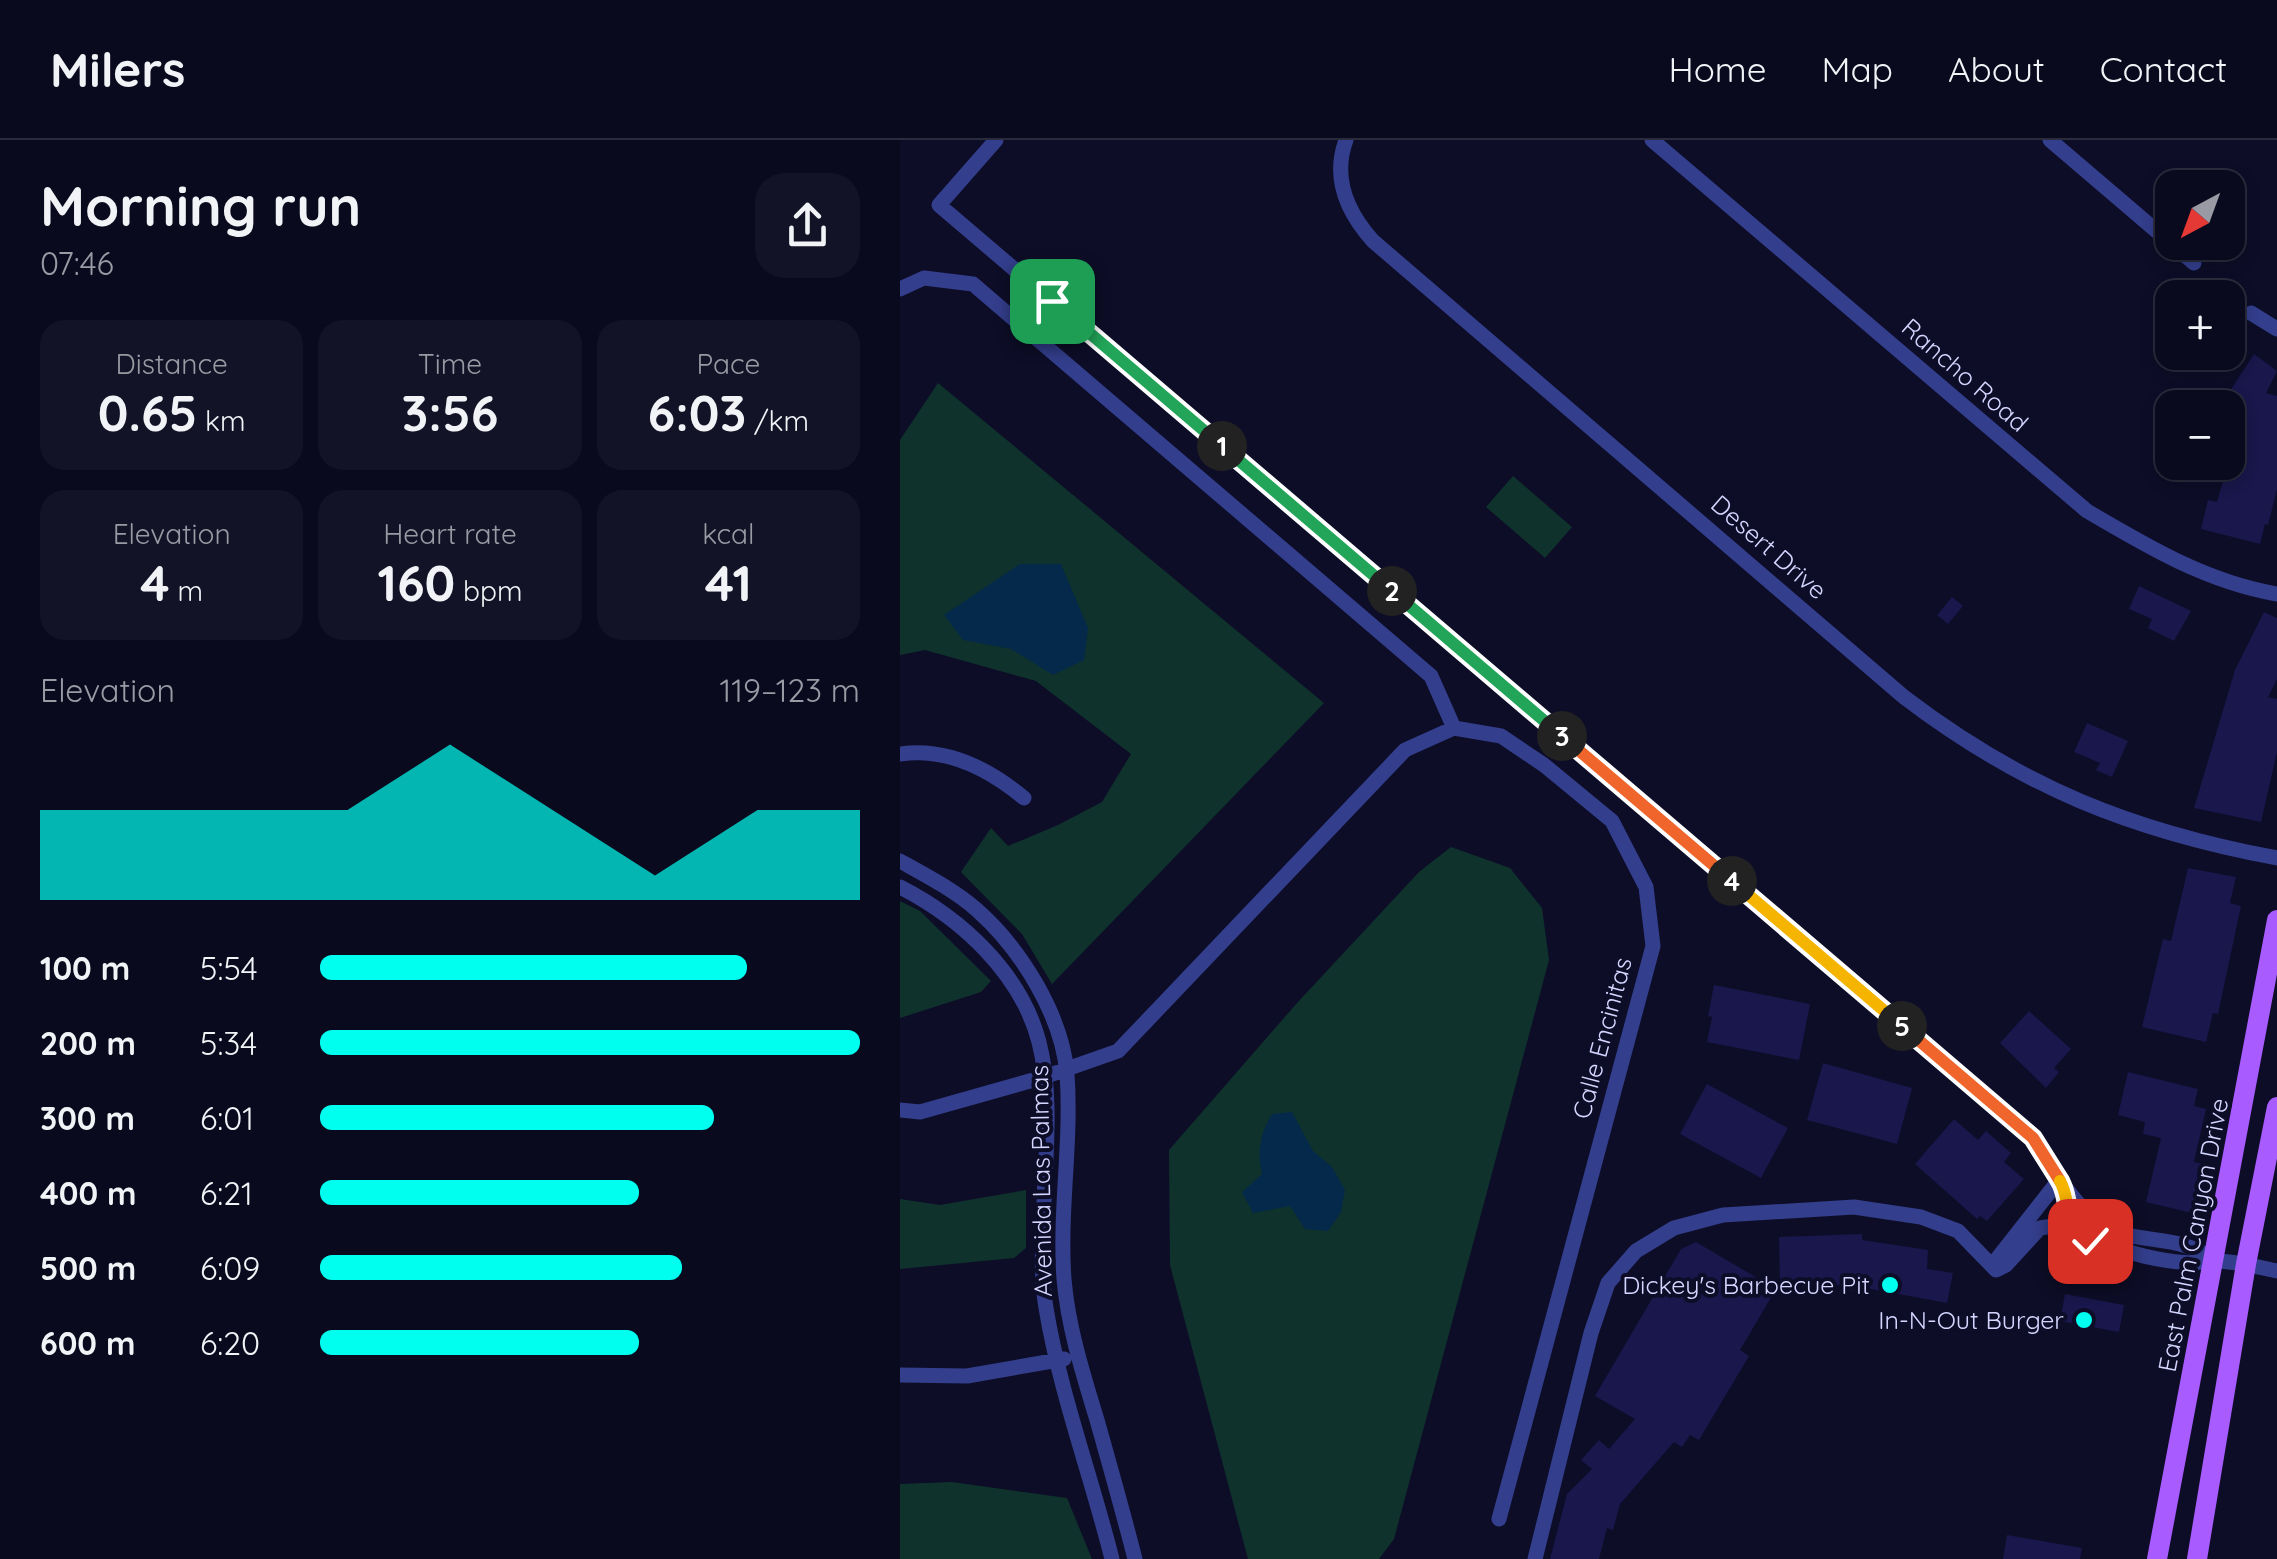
<!DOCTYPE html>
<meta charset="utf-8">
<style>
:root{--surface:#0a0a1e;--page:#131327;--text:#f1f3f6;--muted:#999aa4;--line:#2a2b3c;--accent:#01fff0}
body{margin:0;font-family:Quicksand,sans-serif;background:var(--page);color:var(--text);height:100vh;display:flex;flex-direction:column;font-size:38px;white-space:nowrap}
*{box-sizing:border-box;margin:0}
p{font-size:32px;color:var(--muted)}
.icon{flex:none;width:55px;height:55px;fill:none;stroke:currentColor;stroke-width:2;stroke-linecap:round;stroke-linejoin:round}
.map{position:relative;flex:1;overflow:hidden}
.side{display:flex;flex-direction:column;background:var(--surface);width:900px}
.side>*{flex:none}
.needle{width:65px;rotate:221deg}
.controls{position:absolute;left:1255px;top:30px;display:grid;gap:20px}
.controls a{display:grid;place-items:center;width:90px;height:90px;border-radius:20px;background:var(--surface);box-shadow:0 5px 15px #0003,0 0 0 2px var(--line);font-size:50px}
.pin{position:absolute;display:grid;place-items:center;width:85px;height:85px;color:#fff;margin:-42px;border-radius:20px;box-shadow:0 5px 15px #0006}
.km{position:absolute;width:50px;height:50px;margin:-25px;border-radius:50%;background:#222;color:#fff;font-size:28px;line-height:50px;text-align:center}
.round{display:grid;place-items:center;flex:none;width:105px;height:105px;border-radius:30px;background:var(--page)}
.overview{display:flex;align-items:center;justify-content:space-between;height:170px;padding:0 40px}
h1{font-size:55px;font-weight:800;line-height:75px}
.stats{display:grid;grid-template-columns:repeat(3,1fr);gap:15px;height:170px;padding:10px 40px}
.stats div{display:grid;align-content:center;border-radius:25px;background:var(--page);text-align:center}
.stats b{font-size:50px;font-weight:800}
.stats small{font-size:28px;font-weight:400}
.stats p{font-size:28px}
.chart{height:280px;padding:20px 40px}
.chart p{display:flex;justify-content:space-between}
.chart svg{width:100%;height:180px;margin-top:10px;fill:var(--accent);opacity:.7}
ul{padding:0 40px;list-style:none;font-size:32px}
li{display:grid;grid-template-columns:160px 120px 1fr;align-items:center;height:75px}
li i{height:25px;border-radius:12px;background:var(--accent)}
header{display:flex;align-items:center;gap:60px;box-sizing:border-box;height:140px;padding:0 50px;background:var(--surface);border-bottom:2px solid var(--line)}
header strong{font-size:48px}
nav{display:flex;gap:55px;margin-inline-start:auto;font-size:35px}
main{display:flex;flex:1;min-height:0}
.map>svg:first-child{display:block}
.green{fill:#0f332c}
.water{fill:#05294a}
.building{fill:#19174b}
.lines{fill:none;stroke-linecap:round;stroke-linejoin:round}
.minor{stroke:#333e8c;stroke-width:15}
.major{stroke:#a85cff;stroke-width:20}
.split-1-casing{stroke:#fff;stroke-width:20}
.split-2-casing{stroke:#fff;stroke-width:20}
.split-3-casing{stroke:#fff;stroke-width:20}
.split-4-casing{stroke:#fff;stroke-width:20}
.split-5-casing{stroke:#fff;stroke-width:20}
.split-6-casing{stroke:#fff;stroke-width:20}
.split-7-casing{stroke:#fff;stroke-width:20}
.split-1{stroke:#22a559;stroke-width:12}
.split-2{stroke:#22a559;stroke-width:12}
.split-3{stroke:#22a559;stroke-width:12}
.split-4{stroke:#f0652b;stroke-width:12}
.split-5{stroke:#f5b400;stroke-width:12}
.split-6{stroke:#f0652b;stroke-width:12}
.split-7{stroke:#f5b400;stroke-width:12}
.poi-dot{fill:#01fff0;stroke:#0d0d28;stroke-width:4}
.labels{text-anchor:middle;stroke-width:8;stroke-linejoin:round;paint-order:stroke}
.street-label{font-size:25px;fill:#d5d6ff;stroke:#0d0d28}
.poi-label{font-size:25px;fill:#d5d6ff;stroke:#0d0d28;text-anchor:end}
</style>
<header>
<strong>Milers</strong>
<nav><a>Home</a><a>Map</a><a>About</a><a>Contact</a></nav>
</header>
<main>
<section class="side">
<div class="overview"><div><h1>Morning run</h1><p>07:46</p></div><a class="round"><svg class="icon" aria-label="share" viewBox="0 0 24 24"><path d="M12 15V3M7 8l5-5 5 5M5 13v7h14v-7"/></svg></a></div>
<div class="stats">
<div><p>Distance</p><b>0.65<small> km</small></b></div>
<div><p>Time</p><b>3:56</b></div>
<div><p>Pace</p><b>6:03<small> /km</small></b></div>
</div>
<div class="stats">
<div><p>Elevation</p><b>4<small> m</small></b></div>
<div><p>Heart rate</p><b>160<small> bpm</small></b></div>
<div><p>kcal</p><b>41</b></div>
</div>
<div class="chart"><p><span>Elevation</span>119–123 m</p>
<svg viewBox="0 0 160 44" preserveAspectRatio="none"><path d="M0 44V22L10 22L20 22L30 22L40 22L50 22L60 22L70 14L80 6L90 14L100 22L110 30L120 38L130 30L140 22L150 22L160 22V44z"/></svg>
</div>
<ul>
<li><b>100 m</b>5:54<i style="width:79%"></i></li>
<li><b>200 m</b>5:34<i style="width:100%"></i></li>
<li><b>300 m</b>6:01<i style="width:73%"></i></li>
<li><b>400 m</b>6:21<i style="width:59%"></i></li>
<li><b>500 m</b>6:09<i style="width:67%"></i></li>
<li><b>600 m</b>6:20<i style="width:59%"></i></li>
</ul>
</section>
<div class="map">
<svg width="1377" height="1419" viewBox="0 0 1377 1419">
<rect width="100%" height="100%" fill="#0d0d28"/>
<path class="green" d="M38 243 424 563 152 844 122 794 61 732 91 688 108 706 158 685 202 662 231 614 136 541 25 510 0 515V300Z
M613 336 672 387 645 418 586 367Z
M551 707 610 728 642 768 649 820 494 1399 479 1419H348L270 1125 269 1010 397 863 519 732Z
M0 761 20 771 91 841 81 852 0 878Z
M126 1050V1108L114 1118 0 1129V1059L40 1065Z
M52 1342 167 1358 192 1419H0V1344Z"/>
<path class="water" d="M120 424H161L188 488 184 520 153 535 111 509 63 500 44 475Z
M392 972 413 1011 432 1027 445 1050 441 1072 428 1091 405 1089 390 1066 353 1073 342 1052 362 1034C357 1011 360 994 372 974Z"/>
<path class="building" d="M1354 214 1377 231 1366 253 1377 256V349L1368 385 1365 384 1360 404 1301 389 1308 360 1317 362 1339 283 1328 280V268H1319Z
M1239 446 1291 471 1274 501 1248 488 1252 479 1229 469Z
M1052 457 1063 466 1048 484 1037 475Z
M1364 472 1377 478V539L1368 557 1377 559V612L1361 682 1294 668 1335 530Z
M1187 583 1228 601 1212 637 1196 630 1200 623 1174 612Z
M1288 728 1336 737 1330 763 1341 766 1318 874 1313 873 1306 902 1242 887 1263 799 1271 801Z
M814 845 910 864 899 920 807 902 812 877 808 876Z
M1129 871 1171 909 1154 928 1159 932 1146 948 1100 903Z
M923 923 1012 948 997 1004 907 980Z
M1228 932 1298 949 1294 966 1306 969 1294 1022 1304 1024 1292 1073 1246 1062 1261 998 1243 994 1245 982 1218 975Z
M807 944 888 988 861 1038 780 994Z
M1054 979 1078 1000 1086 991 1111 1013 1104 1022 1124 1039 1087 1081 1080 1076 1077 1079 1015 1024Z
M962 1094V1100L1028 1110 1027 1129 1053 1133 1047 1163 966 1148 965 1151 940 1150 941 1145H880L879 1097Z
M796 1102 876 1149 840 1210 849 1216 799 1300 790 1295 782 1307 774 1302 720 1364 713 1390 707 1388 699 1419H650L667 1354 692 1329 681 1320 699 1300 709 1309 735 1279 695 1256 781 1109Z
M1165 1154 1224 1165 1219 1192 1160 1181Z
M1107 1395 1182 1408 1180 1419H1103Z"/>
<g class="lines">
<path class="minor" d="M96 0 39 65 1133 998C1153 1029 1182 1082 1219 1093 1255 1103 1284 1097 1315 1121
M446 0C432 38 447 72 473 101L1004 557C1122 647 1232 691 1377 718
M752 0 1187 371C1248 407 1307 442 1377 454
M1150 0 1294 123
M0 149 24 138 73 144 531 536 554 588
M1351 173 1377 189
M0 614C46 607 89 629 124 658
M0 721C27 736 54 750 77 770 121 809 162 875 167 934 172 1002 159 1071 164 1139 168 1187 183 1234 197 1280 210 1326 223 1372 235 1419
M0 747C61 778 121 833 139 902 152 953 146 1009 144 1062 143 1097 140 1133 146 1168 160 1253 191 1335 212 1419
M0 970 20 972 144 937 218 911 505 610 554 588 601 596 644 625 712 681 746 747 753 806 599 1379
M1167 1054C1164 1103 1254 1122 1292 1123 1300 1123 1308 1120 1315 1121 1336 1121 1357 1127 1377 1131
M1096 1130 1106 1125 1140 1088 1153 1086 1191 1101
M1096 1130 1097 1119 1159 1040
M0 1235 67 1236 164 1219
M635 1419 691 1193 708 1143 736 1111 774 1088 823 1075 954 1067 1021 1077 1058 1091 1096 1130"/>
<path class="major" d="M1257 1419 1377 780
M1297 1419 1346 1124 1377 967"/>
</g>
<g class="lines">
<g class="split-1-casing">
<path id="split-1" d="M152 161 322 306"/>
</g>
<g class="split-2-casing">
<path id="split-2" d="M322 306 492 451"/>
</g>
<g class="split-3-casing">
<path id="split-3" d="M492 451 662 596"/>
</g>
<g class="split-4-casing">
<path id="split-4" d="M662 596 832 741"/>
</g>
<g class="split-5-casing">
<path id="split-5" d="M832 741 1002 886"/>
</g>
<g class="split-6-casing">
<path id="split-6" d="M1002 886 1133 998 1160 1041"/>
</g>
<g class="split-7-casing">
<path id="split-7" d="M1160 1041C1165 1050 1165 1054 1167 1064 1170 1081 1193 1097 1208 1104L1190 1101"/>
</g>
<use href="#split-1" class="split-1"/>
<use href="#split-2" class="split-2"/>
<use href="#split-3" class="split-3"/>
<use href="#split-4" class="split-4"/>
<use href="#split-5" class="split-5"/>
<use href="#split-6" class="split-6"/>
<use href="#split-7" class="split-7"/>
</g>
<g class="poi-dot">
<circle cx="990" cy="1145" r="10"/>
<circle cx="1184" cy="1180" r="10"/>
</g>
<g class="labels">
<g class="street-label">
<text transform="translate(1065 235) rotate(41)" y="9">Rancho Road</text>
<text transform="translate(869 407) rotate(41)" y="9">Desert Drive</text>
<text transform="translate(702 898) rotate(-75)" y="9">Calle Encinitas</text>
<text transform="translate(141 1041) rotate(-91)" y="9">Avenida Las Palmas</text>
<text transform="translate(1293 1095) rotate(-79)" y="9">East Palm Canyon Drive</text>
</g>
<g class="poi-label">
<text x="970" y="1154">Dickey's Barbecue Pit</text>
<text x="1164" y="1189">In-N-Out Burger</text>
</g>
</g>
</svg>
<div class="controls">
<a><svg class="needle" viewBox="-14 -14 28 28"><path d="M0-13l5 13h-10z" fill="#e53935"/><path d="M0 13l5-13h-10z" fill="#999aa4"/></svg></a>
<a>+</a>
<a>−</a>
</div>
<div class="pin" style="left:152px;top:161px;background:#1e9e55"><svg class="icon" aria-label="arrive" viewBox="0 0 24 24"><path d="M6 21V4h12l-3 4 3 4H6"/></svg></div>
<div class="pin" style="left:1190px;top:1101px;background:#d93025"><svg class="icon" aria-label="check" viewBox="0 0 24 24"><path d="M5 12l5 5 9-10"/></svg></div>
<b class="km" style="left:322px;top:306px">1</b>
<b class="km" style="left:492px;top:451px">2</b>
<b class="km" style="left:662px;top:596px">3</b>
<b class="km" style="left:832px;top:741px">4</b>
<b class="km" style="left:1002px;top:886px">5</b>
</div>
</main>
